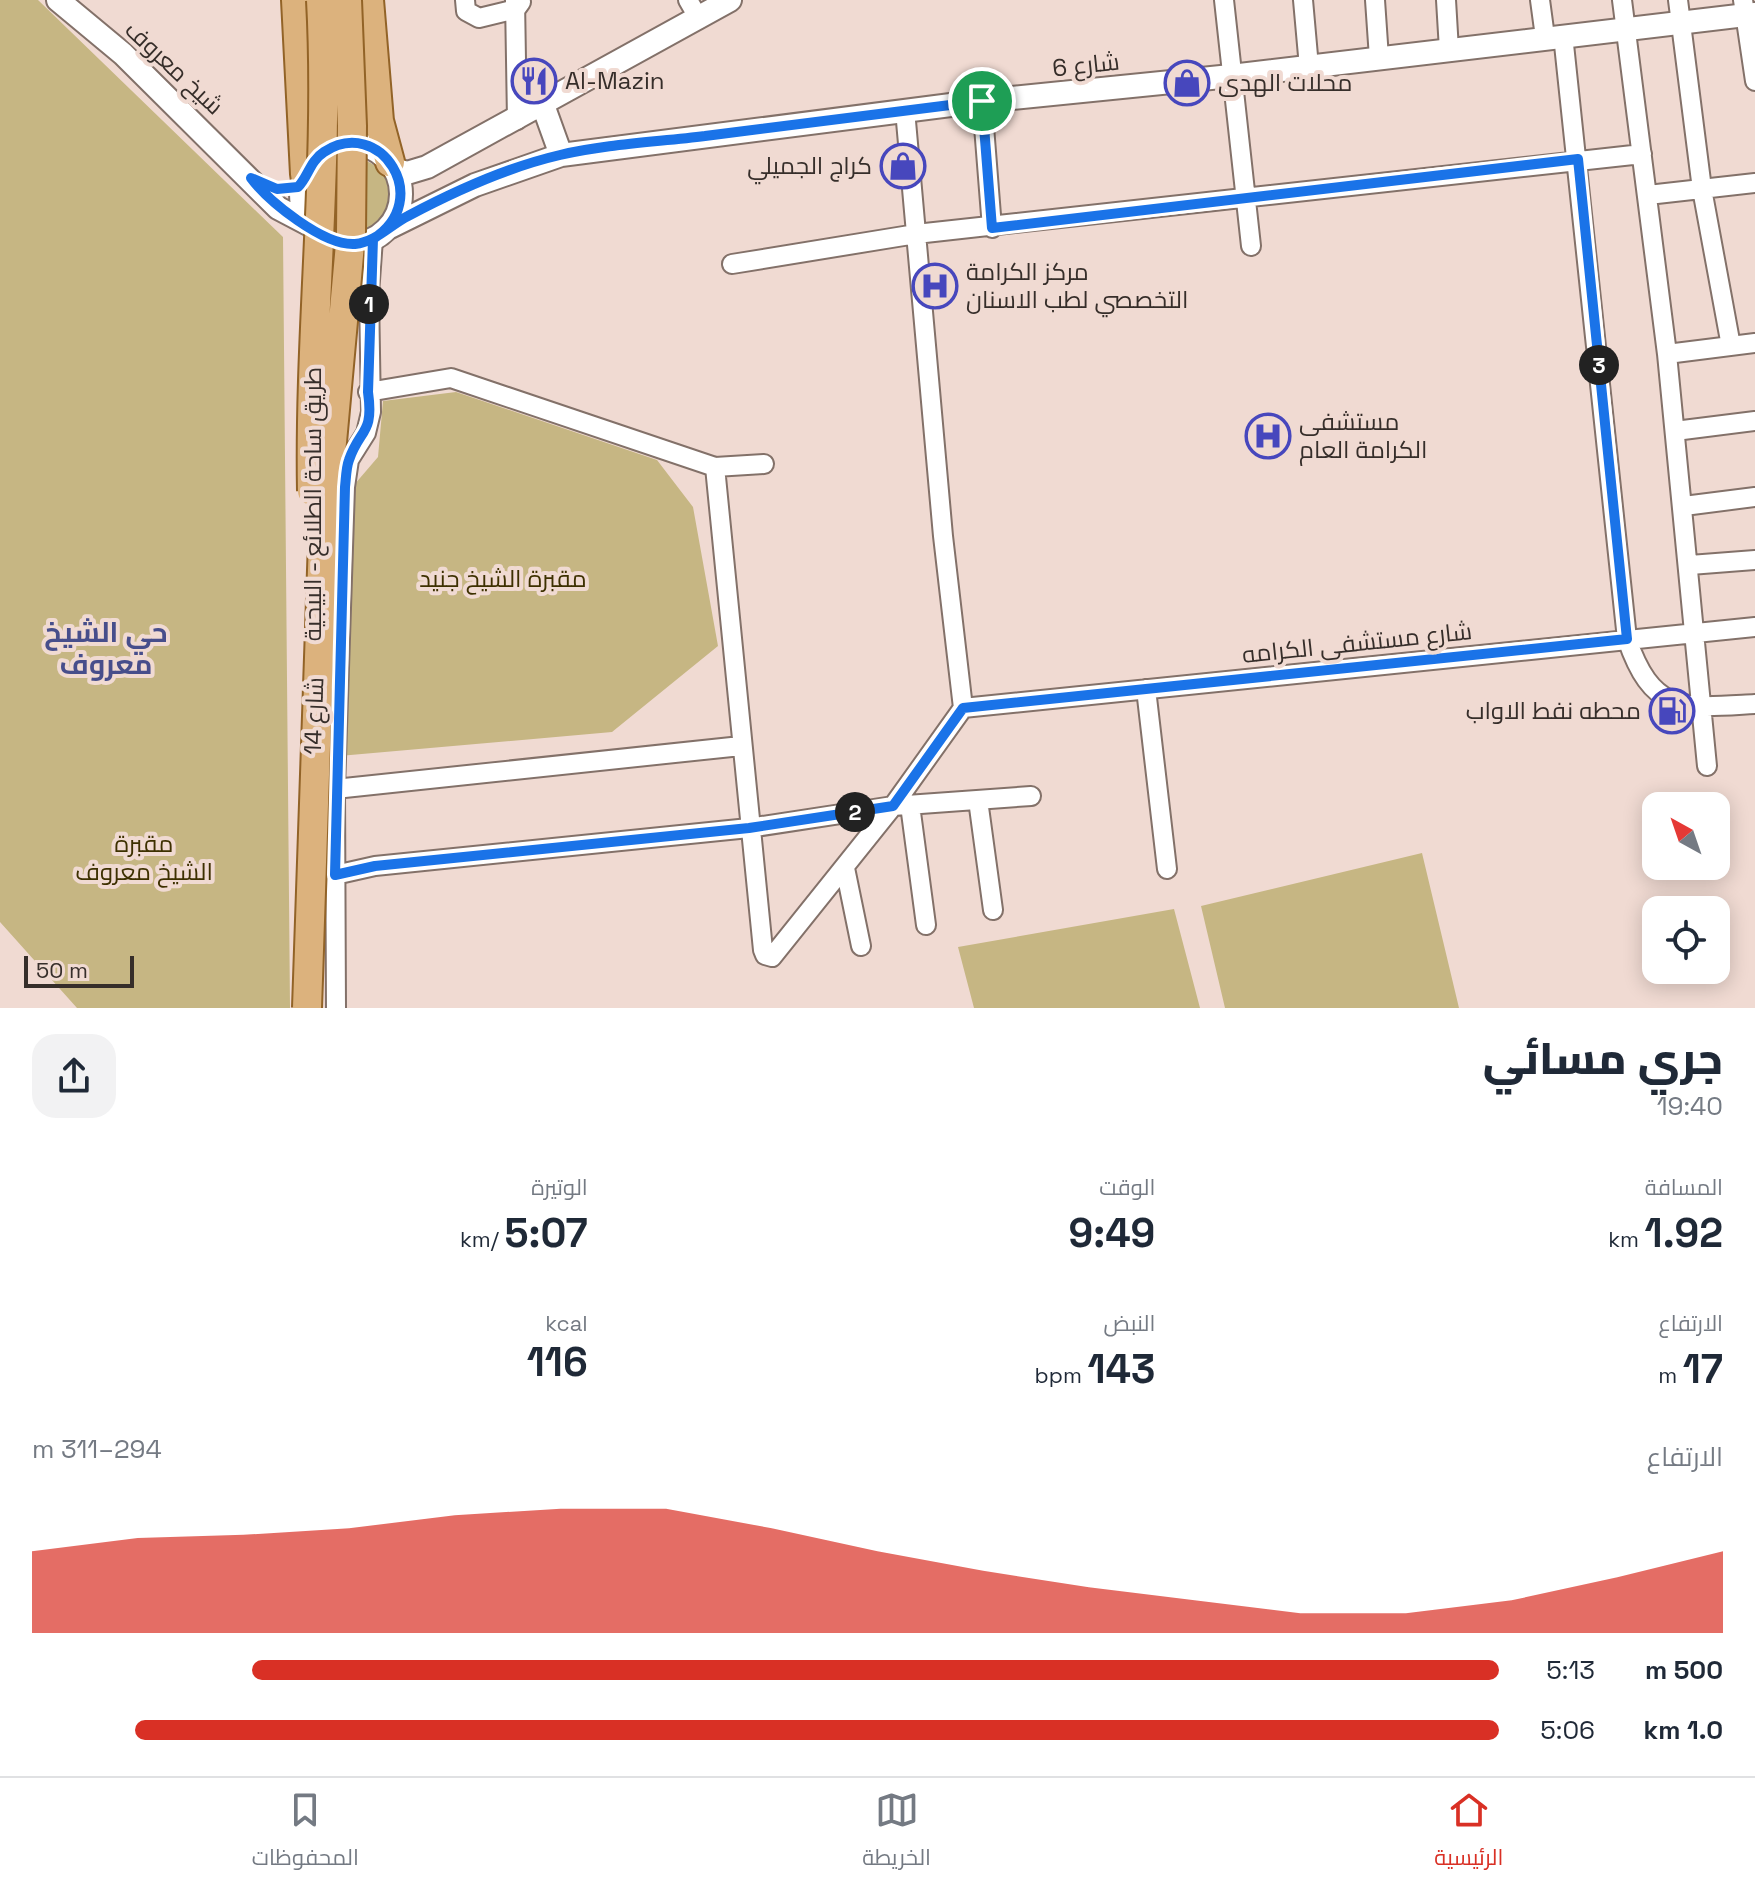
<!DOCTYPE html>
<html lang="ar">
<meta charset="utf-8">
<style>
:root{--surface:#fff;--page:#f2f2f3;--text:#1f2937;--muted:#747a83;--line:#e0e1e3;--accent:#d93025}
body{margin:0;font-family:"Space Grotesk",Cairo,sans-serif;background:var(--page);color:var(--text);direction:rtl;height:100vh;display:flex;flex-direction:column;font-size:30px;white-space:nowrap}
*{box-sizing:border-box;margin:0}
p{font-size:26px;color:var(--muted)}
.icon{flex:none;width:44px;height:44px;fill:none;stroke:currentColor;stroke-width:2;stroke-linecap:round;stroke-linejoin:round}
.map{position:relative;height:1008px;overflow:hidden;direction:ltr}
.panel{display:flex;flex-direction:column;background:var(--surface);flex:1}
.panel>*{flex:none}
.needle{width:52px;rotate:320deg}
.tools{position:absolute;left:1642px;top:792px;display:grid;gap:16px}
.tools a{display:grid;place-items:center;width:88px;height:88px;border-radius:16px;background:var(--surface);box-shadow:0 4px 20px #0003;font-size:40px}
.scale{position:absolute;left:24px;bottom:20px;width:110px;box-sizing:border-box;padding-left:8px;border:4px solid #362e2a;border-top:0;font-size:22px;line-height:28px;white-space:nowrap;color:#362e2a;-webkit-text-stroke:6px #f0dad2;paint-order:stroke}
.pin{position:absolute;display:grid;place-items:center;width:68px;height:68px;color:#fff;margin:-34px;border:4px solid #fff;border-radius:50%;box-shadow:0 2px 8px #0007}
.km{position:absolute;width:40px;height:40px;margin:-20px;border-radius:50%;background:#222;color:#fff;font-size:22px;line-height:40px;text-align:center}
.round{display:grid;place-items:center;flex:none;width:84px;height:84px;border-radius:24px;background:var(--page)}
.headline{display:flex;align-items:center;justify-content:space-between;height:136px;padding:0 32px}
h1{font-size:44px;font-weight:800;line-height:60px}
.metrics{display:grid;grid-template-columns:repeat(3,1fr);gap:12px;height:136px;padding:8px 32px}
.metrics div{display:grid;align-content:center}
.metrics b{font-size:40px;font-weight:800}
.metrics small{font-size:22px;font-weight:400}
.metrics p{font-size:22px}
.chart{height:224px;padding:16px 32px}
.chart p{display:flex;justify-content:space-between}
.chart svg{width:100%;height:144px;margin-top:8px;fill:var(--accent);opacity:.7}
ul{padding:0 32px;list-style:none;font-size:26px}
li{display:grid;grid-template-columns:128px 96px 1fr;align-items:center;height:60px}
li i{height:20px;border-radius:10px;background:var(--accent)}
.menu{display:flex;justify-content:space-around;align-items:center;height:112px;border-top:2px solid var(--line);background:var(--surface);font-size:22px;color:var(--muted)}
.menu a{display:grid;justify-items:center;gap:4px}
.menu .on{color:var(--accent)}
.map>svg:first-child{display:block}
.green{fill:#c6b683}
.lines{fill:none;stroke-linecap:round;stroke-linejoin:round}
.minor-casing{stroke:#837169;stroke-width:22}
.tertiary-casing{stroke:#837169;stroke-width:26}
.primary-casing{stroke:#926327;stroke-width:32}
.minor{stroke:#fff;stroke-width:18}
.tertiary{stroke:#fff;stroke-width:22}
.primary{stroke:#dcb27d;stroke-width:28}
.primary-bridge-casing{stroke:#926327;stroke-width:32;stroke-linecap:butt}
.primary-bridge{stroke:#dcb27d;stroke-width:28}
.route-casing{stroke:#fff;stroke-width:16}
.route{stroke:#1a73e8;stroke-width:10}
.labels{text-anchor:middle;stroke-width:8;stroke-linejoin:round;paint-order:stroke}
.street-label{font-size:24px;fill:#362e2a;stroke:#f0dad2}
.poi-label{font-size:24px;fill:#362e2a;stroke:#f0dad2;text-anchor:start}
.park-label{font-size:24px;fill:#3d3000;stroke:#f0dad2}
.quarter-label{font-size:28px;font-weight:bold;fill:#474e8b;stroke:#f0dad2}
</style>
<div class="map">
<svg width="1755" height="1008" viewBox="0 0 1755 1008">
<rect width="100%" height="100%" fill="#f0dad2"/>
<path class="green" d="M0 0H38L283 237 290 1008H77L0 922Z
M356 158C425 173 380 267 324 221L333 164Z
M456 392 657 460 693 507 718 646 612 732 339 756 342 499 378 457 383 401Z
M1422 853 1459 1008H1225L1201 906Z
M1174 909 1200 1008H974L958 947Z"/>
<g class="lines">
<g class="minor-casing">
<path id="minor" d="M465 0 466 11 479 18 516 9 521 2
M515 0 517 120
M688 0 699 19
M1224 0 1251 246
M1303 0 1309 67
M1375 0 1379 58
M1446 0 1449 50
M1540 0 1545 37
M1622 0 1667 354 1707 766
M1678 0 1702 189 1731 346
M1743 0 1755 81
M1563 35 1627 639C1653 715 1684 708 1755 704
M982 101 992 228
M1648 195 1755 183
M732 264 916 234 1642 154
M1667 354 1755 343
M368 392 451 378 715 467 764 464
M1675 431 1755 421
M715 467 763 950 765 955 772 957 893 806 963 708 943 536 905 110
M1684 506 1755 497
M1690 565 1755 560
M1146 689 1167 869
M963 708 1755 627
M335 789 741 746
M978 800 993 910
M910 805 926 925
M845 868 861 946
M335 875 375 866 749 828 893 806 1031 796
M336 1008 335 789 345 487 349 460 366 433 371 412 369 294 373 239"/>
</g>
<g class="tertiary-casing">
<path id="tertiary" d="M58 0 123 54 278 208 316 228
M543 105 561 155
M301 194a50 50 0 1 1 100 0a50 50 0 1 1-100 0Z
M394 169 407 173 427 167 730 0
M388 228 475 185 561 155 982 101 1231 76 1755 14"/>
</g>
<g class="primary-casing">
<path id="primary" d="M296 0 305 174
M369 0 379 121 390 162"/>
</g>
<use href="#minor" class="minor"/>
<use href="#tertiary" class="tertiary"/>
<use href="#primary" class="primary"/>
<g class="primary-bridge-casing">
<path id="primary-bridge" d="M312 491C309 327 330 164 321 0
M307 1008 323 541 351 233 352 126 347 0"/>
</g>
<use href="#primary-bridge" class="primary-bridge"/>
</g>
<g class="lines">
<g class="route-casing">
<path id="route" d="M982 101C889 112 797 124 705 136 657 142 607 144 560 155 508 167 455 191 408 216 390 225 376 242 355 244 324 246 269 202 251 178L277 189 298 187C308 177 310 161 324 152 380 115 435 200 373 239L368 392C374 435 360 428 349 460 346 468 346 479 345 487L335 875 375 866 749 828 893 806 963 708 1627 639 1578 159 992 228 982 101"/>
</g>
<use href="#route" class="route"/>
</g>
<defs>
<g id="restaurant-ring" transform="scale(2.3)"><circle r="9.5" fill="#f0dad2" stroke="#4747bd" stroke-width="1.5"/><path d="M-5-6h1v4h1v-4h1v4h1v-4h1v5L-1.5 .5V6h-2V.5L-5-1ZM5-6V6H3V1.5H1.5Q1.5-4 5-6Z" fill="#4747bd"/></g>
<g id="shop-ring" transform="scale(2.3)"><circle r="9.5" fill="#f0dad2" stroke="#4747bd" stroke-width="1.5"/><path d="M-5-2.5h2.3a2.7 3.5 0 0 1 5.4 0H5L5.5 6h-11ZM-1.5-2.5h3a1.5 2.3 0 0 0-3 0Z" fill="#4747bd"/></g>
<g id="hospital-ring" transform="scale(2.3)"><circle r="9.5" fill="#f0dad2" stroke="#4747bd" stroke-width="1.5"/><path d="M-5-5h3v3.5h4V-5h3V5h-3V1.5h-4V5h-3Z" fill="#4747bd"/></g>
<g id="fuel-ring" transform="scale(2.3)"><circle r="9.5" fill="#f0dad2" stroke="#4747bd" stroke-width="1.5"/><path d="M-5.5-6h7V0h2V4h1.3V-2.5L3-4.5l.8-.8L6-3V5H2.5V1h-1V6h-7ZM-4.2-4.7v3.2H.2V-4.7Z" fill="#4747bd"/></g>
</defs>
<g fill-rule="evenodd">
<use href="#restaurant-ring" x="534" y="81"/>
<use href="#shop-ring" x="1187" y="83"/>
<use href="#shop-ring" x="903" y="166"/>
<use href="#hospital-ring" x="935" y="286"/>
<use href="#hospital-ring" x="1268" y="436"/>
<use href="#fuel-ring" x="1672" y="711"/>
</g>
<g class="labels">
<g class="street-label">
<text transform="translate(1086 65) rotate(-6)" y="8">شارع 6</text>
<text transform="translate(174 68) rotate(43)" y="8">شیخ معروف</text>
<text transform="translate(313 504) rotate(-90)" y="8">طريق ساحة الطلائع - البيجية</text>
<text transform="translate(1357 643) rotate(-6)" y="8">شارع مستشفى الكرامه</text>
<text transform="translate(314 716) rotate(-88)" y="8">شارع 14</text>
</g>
<g class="poi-label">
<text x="565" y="89">Al-Mazin</text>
<text x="1218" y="91">محلات الهدى</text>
<text x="872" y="174" text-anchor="end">كراج الجميلي</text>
<text x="966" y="280">مركز الكرامة<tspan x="966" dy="28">التخصصي لطب الاسنان</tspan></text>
<text x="1299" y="430">مستشفى<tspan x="1299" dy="28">الكرامة العام</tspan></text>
<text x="1641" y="719" text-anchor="end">محطه نفط الاواب</text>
</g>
<g class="park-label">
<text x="503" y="587">مقبرة الشيخ جنيد</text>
<text x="144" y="852">مقبرة<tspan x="144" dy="28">الشيخ معروف</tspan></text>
</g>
<g class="quarter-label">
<text x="106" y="642">حي الشيخ<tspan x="106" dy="32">معروف</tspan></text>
</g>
</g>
</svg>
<div class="tools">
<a><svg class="needle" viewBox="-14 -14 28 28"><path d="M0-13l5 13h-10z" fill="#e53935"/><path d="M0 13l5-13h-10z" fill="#747a83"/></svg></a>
<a><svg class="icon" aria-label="locate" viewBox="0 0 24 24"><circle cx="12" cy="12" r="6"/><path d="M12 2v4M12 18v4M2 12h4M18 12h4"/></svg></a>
</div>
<div class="scale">50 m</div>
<div class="pin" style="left:982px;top:101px;background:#1e9e55"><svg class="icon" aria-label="arrive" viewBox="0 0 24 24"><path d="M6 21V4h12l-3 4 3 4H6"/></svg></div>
<b class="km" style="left:369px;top:304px">1</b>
<b class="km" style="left:855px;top:812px">2</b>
<b class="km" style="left:1599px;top:365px">3</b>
</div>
<section class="panel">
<div class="headline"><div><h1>جري مسائي</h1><p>19:40</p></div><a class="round"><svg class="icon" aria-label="share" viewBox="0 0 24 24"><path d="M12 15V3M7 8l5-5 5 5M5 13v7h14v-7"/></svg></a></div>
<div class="metrics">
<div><p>المسافة</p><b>1.92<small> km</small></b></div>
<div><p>الوقت</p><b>9:49</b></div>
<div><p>الوتيرة</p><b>5:07<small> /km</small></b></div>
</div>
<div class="metrics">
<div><p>الارتفاع</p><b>17<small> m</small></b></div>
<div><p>النبض</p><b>143<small> bpm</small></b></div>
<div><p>kcal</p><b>116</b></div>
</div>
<div class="chart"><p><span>الارتفاع</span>294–311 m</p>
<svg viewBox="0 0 160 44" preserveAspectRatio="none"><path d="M0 44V19L10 15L20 14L30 12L40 8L50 6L60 6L70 12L80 19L90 25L100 30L110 34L120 38L130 38L140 34L150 27L160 19V44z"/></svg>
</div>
<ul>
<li><b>500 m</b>5:13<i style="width:85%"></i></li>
<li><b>1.0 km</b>5:06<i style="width:93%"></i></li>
</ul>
</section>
<nav class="menu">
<a class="on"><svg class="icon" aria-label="home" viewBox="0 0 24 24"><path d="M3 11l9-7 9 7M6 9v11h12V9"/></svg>الرئيسية</a>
<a><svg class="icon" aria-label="map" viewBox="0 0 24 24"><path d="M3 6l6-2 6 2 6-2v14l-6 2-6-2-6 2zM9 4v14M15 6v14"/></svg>الخريطة</a>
<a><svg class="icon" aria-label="saved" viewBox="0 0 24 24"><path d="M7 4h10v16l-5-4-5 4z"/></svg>المحفوظات</a>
</nav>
